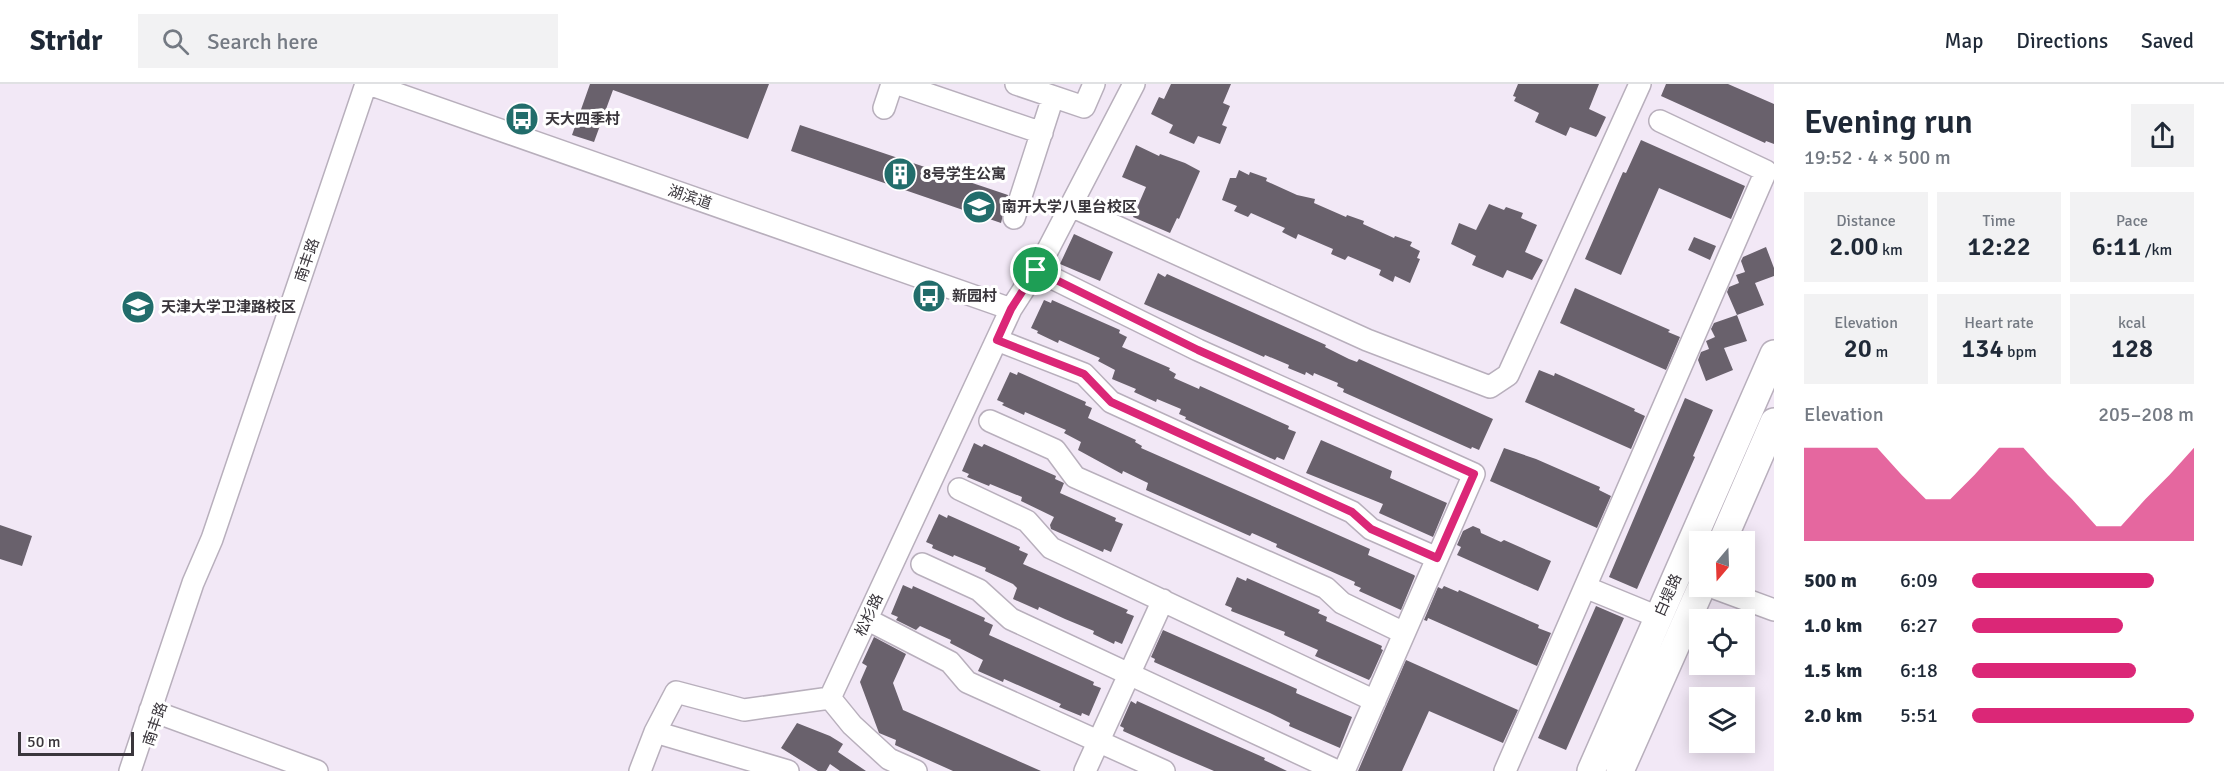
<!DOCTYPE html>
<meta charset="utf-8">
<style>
:root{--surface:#fff;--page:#f2f2f3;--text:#1f2937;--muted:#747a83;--line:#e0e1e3;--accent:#db2777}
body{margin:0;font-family:Signika,"Noto Sans SC",sans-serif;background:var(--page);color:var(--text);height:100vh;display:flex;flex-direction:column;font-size:22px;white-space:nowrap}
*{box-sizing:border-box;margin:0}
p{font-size:20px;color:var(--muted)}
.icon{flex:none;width:33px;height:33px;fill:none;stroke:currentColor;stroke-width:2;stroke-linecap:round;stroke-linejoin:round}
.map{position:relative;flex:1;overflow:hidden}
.side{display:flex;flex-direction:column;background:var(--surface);width:450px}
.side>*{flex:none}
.needle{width:39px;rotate:199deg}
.buttons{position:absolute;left:1689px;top:447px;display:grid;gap:12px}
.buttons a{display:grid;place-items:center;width:66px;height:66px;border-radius:0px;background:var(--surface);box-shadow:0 3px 15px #0003;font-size:30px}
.scale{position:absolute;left:18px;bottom:15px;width:116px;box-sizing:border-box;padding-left:6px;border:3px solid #3a363c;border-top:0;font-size:16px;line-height:21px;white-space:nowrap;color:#3a363c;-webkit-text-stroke:4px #fff;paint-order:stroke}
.pin{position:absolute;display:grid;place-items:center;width:51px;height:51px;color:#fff;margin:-26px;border:3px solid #fff;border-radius:50%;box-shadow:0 2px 6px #0007}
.round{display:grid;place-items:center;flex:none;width:63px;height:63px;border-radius:0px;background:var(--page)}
.head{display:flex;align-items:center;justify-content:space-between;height:102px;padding:0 30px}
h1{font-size:33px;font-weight:600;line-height:45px}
.figures{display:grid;grid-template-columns:repeat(3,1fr);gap:9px;height:102px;padding:6px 30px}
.figures div{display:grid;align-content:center;border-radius:0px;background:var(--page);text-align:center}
.figures b{font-size:26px;font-weight:600}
.figures small{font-size:16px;font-weight:400}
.figures p{font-size:16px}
.chart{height:168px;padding:12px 30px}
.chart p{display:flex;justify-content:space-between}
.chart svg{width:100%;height:108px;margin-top:6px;fill:var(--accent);opacity:.7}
ul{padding:0 30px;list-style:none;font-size:20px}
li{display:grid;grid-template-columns:96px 72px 1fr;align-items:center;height:45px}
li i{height:15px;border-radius:8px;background:var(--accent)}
header{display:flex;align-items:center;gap:36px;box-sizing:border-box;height:84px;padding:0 30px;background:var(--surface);border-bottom:2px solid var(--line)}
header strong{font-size:28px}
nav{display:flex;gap:33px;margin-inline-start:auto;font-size:21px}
.search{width:420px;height:54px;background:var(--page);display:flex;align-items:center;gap:15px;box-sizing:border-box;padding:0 21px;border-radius:0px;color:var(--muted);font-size:22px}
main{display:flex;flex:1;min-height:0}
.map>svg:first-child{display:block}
.building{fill:#69616c}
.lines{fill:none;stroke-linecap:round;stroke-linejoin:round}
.minor-casing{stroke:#b8afbc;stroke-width:24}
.major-casing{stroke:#b8afbc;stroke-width:30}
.minor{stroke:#fff;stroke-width:21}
.major{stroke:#fff;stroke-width:27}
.route-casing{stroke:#fff;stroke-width:12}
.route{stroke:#db2777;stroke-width:8}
.labels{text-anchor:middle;stroke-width:6;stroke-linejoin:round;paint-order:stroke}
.poi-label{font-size:15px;font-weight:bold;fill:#3a363c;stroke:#fff;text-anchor:start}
.street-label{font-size:15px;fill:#3a363c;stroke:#fff}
</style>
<header>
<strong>Stridr</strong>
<div class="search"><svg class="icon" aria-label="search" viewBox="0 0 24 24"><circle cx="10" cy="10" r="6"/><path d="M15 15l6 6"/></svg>Search here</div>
<nav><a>Map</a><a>Directions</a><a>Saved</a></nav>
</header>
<main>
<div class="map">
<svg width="1774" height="687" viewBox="0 0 1774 687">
<rect width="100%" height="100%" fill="#f2e8f6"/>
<path class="building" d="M590 0H769L748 55 613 6 594 58 572 51Z
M1171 0H1231L1223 19 1230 22 1222 41 1227 43 1220 60 1198 52 1194 60 1169 49 1173 41 1151 30 1159 13 1164 15Z
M1518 0H1599L1589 25 1606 33 1598 50 1596 53 1570 43 1566 52 1535 38 1539 29 1514 17 1516 13 1513 12Z
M1666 0H1728L1774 20V60L1766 57 1765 59 1661 12Z
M800 41 1008 111 1001 139 791 67Z
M1641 56 1745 102 1731 135 1659 104 1621 191 1585 175 1623 88 1626 89Z
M1136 61 1159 72 1160 70 1185 79 1200 87 1179 135 1177 134 1170 149 1133 133 1146 103 1122 93Z
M1239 86 1249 91 1250 88 1267 94 1266 97 1297 111 1315 115 1314 119 1346 133 1347 131 1364 137 1363 140 1394 154 1395 152 1412 158 1410 162 1420 167 1417 174 1420 175 1410 199 1395 192 1393 198 1379 191 1381 186 1348 172 1345 176 1331 170 1333 165 1298 150 1296 155 1282 148 1285 144 1251 129 1248 133 1234 127 1237 122 1222 116 1230 94H1236Z
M1489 120 1504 126 1506 123 1523 129 1521 134 1537 141 1525 168 1543 176 1532 196 1507 186 1503 194 1472 181 1476 172 1451 160 1459 139 1476 146Z
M1074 150 1113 168 1100 197 1060 180Z
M1694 153 1716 162 1710 176 1688 166Z
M1766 163 1774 184V192L1755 199 1764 221 1737 231 1727 208 1729 203 1739 199 1736 191 1745 188 1741 177 1743 173Z
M1158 189 1165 193 1167 190 1326 261 1325 263 1349 275 1357 278 1359 275 1493 335 1479 366 1472 363 1471 365 1343 308 1344 305 1337 302 1338 299 1314 289 1313 292 1306 288 1305 291 1288 284 1289 281 1265 271 1264 273 1144 220Z
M1575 204 1670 246 1668 248 1680 253 1666 286 1560 239Z
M1044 216 1051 219 1052 216 1120 246 1119 249 1127 253 1122 263 1170 284 1169 286 1176 290 1174 294 1199 305 1200 302 1289 342 1288 345 1296 348 1284 376 1277 373 1275 376 1185 335 1186 333 1179 330 1181 325 1157 315 1156 318 1134 308 1136 305 1112 295 1115 286 1098 277 1100 274 1059 256 1058 259 1037 249 1038 247 1031 244Z
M1737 231 1747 257 1724 264 1733 286 1706 297 1698 276 1701 268 1709 265 1706 257 1715 253 1711 245 1714 239Z
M1539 286 1554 292 1555 289 1600 309 1635 325 1634 327 1645 332 1631 365 1525 318Z
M1010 288 1017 291 1018 288 1086 318 1085 321 1092 324 1088 334 1136 356 1135 358 1142 362 1141 364 1370 465 1368 471 1414 491 1415 492 1401 526 1359 507 1361 504 1354 501 1355 498 1276 463 1277 460 1252 449 1250 452 1146 406 1148 399 1123 387 1122 390 1078 366 1081 358 1064 349 1066 346 1025 328 1024 331 1002 321 1004 319 997 316Z
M1685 314 1713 326 1693 372 1695 373 1637 505 1609 493Z
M1321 356 1392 387 1390 394 1447 419 1433 453 1379 429 1383 420 1306 389Z
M974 359 982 363 984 360 1056 392 1055 395 1064 399 1060 409 1116 434 1115 437 1123 440 1111 468 1104 465 1103 468 1051 445 1050 441 1054 433 1021 417 1022 413 990 400 989 402 967 393 969 390 962 387Z
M1504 364 1536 375 1600 403 1599 406 1611 412 1597 444 1490 397Z
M939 430 947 434 948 431 1020 463 1019 466 1028 470 1023 480 1128 526 1126 529 1134 532 1122 560 1115 557 1114 560 1093 550 1094 547 1065 535 1039 523 1038 526 1013 515 1017 504 1013 500 985 487 986 484 954 471 953 473 932 464 933 461 926 458Z
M0 441 32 452 22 482 0 475Z
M1473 442 1480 445 1481 449 1501 458 1504 456 1551 477 1538 507 1457 471 1461 463 1457 461 1463 447Z
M1237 493 1246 497 1247 494 1320 526 1318 529 1327 533 1326 537 1382 562 1381 565 1383 566 1371 593 1369 596 1315 572 1318 566 1284 551 1285 548 1231 527 1232 524 1225 521Z
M903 501 912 505 913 502 985 534 984 537 993 541 989 551 1094 598 1093 601 1101 604 1089 632 1082 629 1081 632 1059 623 1061 620 1004 595 1003 598 978 587 983 576 950 559 951 556 920 542 916 546 896 536 898 533 891 530Z
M1444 502 1458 508 1459 506 1539 541 1538 544 1551 549 1537 582 1428 534 1427 537 1424 536 1438 503 1442 505Z
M1596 522 1624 534 1566 666 1538 654Z
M1163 546 1297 605 1296 609 1352 633 1341 661 1340 664 1289 642 1290 639 1270 629 1154 578 1155 575 1151 573Z
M874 553 906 570 893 599 903 626 1041 687H953L895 661 896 656 879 649 860 598 867 582 862 579Z
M1406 576 1518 626 1503 659 1429 627 1402 687H1358Z
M1131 617 1136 620 1137 617 1222 655 1265 674 1264 676 1287 687H1214L1172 669 1123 647 1124 644 1120 642Z
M797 639 830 652 843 660 838 668 866 687H840L830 680 826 687H818L781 664Z"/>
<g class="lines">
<g class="minor-casing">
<path id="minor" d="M369 0 1011 225
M898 0 1042 49
M1016 0 1084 23 1094 0
M884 24 892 0
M1071 122 1367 256 1490 303 1508 291 1640 0
M1014 134 1053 13
M1036 186 1198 266 1474 390 1344 687
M997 256 1084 290 1111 318 1352 428 1371 445 1437 474
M990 337 1055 366 1075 393 1326 504 1342 519 1404 549
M959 405 1027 437 1051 464 1375 617
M922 480 979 506 1011 535 1337 687
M1709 502 1774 526
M1585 503 1658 533
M876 540 950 578 967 598 1164 687
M830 614 852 641 889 675 916 687
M150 626 317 687
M655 648 788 687
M130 687 193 499 212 455 366 0
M640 687 655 648 676 608 744 626 830 614 1011 225 1042 177 1134 0
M1085 687 1163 516
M1505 687 1766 87 1660 37"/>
</g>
<g class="major-casing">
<path id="major" d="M1722 458 1774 338
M1591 687 1774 270
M1620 687 1702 502"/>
</g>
<use href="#minor" class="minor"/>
<use href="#major" class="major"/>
</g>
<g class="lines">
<g class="route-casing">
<path id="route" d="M1036 186 1198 266 1474 390 1437 474 1371 445 1352 428 1111 318 1084 290 997 256 1011 225Z"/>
</g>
<use href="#route" class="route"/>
</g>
<defs>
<g id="bus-disc" transform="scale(1.725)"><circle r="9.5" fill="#226d6b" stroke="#fff"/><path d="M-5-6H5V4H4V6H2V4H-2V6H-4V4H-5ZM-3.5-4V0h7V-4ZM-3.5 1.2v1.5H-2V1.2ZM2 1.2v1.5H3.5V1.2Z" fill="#fff"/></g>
<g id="building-disc" transform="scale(1.725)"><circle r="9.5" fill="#226d6b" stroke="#fff"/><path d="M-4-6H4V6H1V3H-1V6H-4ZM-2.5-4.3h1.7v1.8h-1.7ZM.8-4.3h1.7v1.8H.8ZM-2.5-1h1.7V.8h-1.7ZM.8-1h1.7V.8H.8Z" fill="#fff"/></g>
<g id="university-disc" transform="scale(1.725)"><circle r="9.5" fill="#226d6b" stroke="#fff"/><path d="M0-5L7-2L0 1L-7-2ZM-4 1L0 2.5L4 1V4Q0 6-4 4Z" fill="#fff"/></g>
</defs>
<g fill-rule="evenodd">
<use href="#bus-disc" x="522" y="35"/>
<use href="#building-disc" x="900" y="90"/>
<use href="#university-disc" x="979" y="123"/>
<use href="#bus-disc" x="929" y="212"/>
<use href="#university-disc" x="138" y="223"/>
</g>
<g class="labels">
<g class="poi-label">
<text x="545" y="40">天大四季村</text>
<text x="923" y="95">8号学生公寓</text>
<text x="1002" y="128">南开大学八里台校区</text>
<text x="952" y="217">新园村</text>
<text x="161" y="228">天津大学卫津路校区</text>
</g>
<g class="street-label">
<text transform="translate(690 113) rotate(19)" y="5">湖滨道</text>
<text transform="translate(307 176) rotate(-71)" y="5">南丰路</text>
<text transform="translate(1668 511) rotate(-66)" y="5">白堤路</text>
<text transform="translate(869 531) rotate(-65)" y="5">松杉路</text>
<text transform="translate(155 640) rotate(-71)" y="5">南丰路</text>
</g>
</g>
</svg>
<div class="buttons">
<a><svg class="needle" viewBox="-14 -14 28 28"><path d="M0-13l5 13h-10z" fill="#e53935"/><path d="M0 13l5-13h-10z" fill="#747a83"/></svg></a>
<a><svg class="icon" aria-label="locate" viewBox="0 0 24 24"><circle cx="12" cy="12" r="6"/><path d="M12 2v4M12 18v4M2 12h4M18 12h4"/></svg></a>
<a><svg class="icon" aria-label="layers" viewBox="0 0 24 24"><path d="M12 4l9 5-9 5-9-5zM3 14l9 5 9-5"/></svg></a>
</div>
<div class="scale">50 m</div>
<div class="pin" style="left:1036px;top:186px;background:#1e9e55"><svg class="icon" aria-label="arrive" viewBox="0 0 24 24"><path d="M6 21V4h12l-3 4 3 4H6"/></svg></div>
</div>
<section class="side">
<div class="head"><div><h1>Evening run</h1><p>19:52 · 4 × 500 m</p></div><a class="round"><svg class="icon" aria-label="share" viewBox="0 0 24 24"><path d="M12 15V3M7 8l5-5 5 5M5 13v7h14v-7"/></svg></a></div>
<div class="figures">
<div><p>Distance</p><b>2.00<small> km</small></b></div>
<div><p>Time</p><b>12:22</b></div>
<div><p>Pace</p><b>6:11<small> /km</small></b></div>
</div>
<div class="figures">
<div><p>Elevation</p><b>20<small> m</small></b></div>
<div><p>Heart rate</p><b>134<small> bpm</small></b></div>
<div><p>kcal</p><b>128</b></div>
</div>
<div class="chart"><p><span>Elevation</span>205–208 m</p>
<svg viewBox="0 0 160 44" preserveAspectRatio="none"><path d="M0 44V6L10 6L20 6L30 6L40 17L50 27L60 27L70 17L80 6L90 6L100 17L110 27L120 38L130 38L140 27L150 17L160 6V44z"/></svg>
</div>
<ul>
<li><b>500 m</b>6:09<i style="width:82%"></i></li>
<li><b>1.0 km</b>6:27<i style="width:68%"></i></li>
<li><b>1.5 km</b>6:18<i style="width:74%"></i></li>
<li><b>2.0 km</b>5:51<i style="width:100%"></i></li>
</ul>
</section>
</main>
